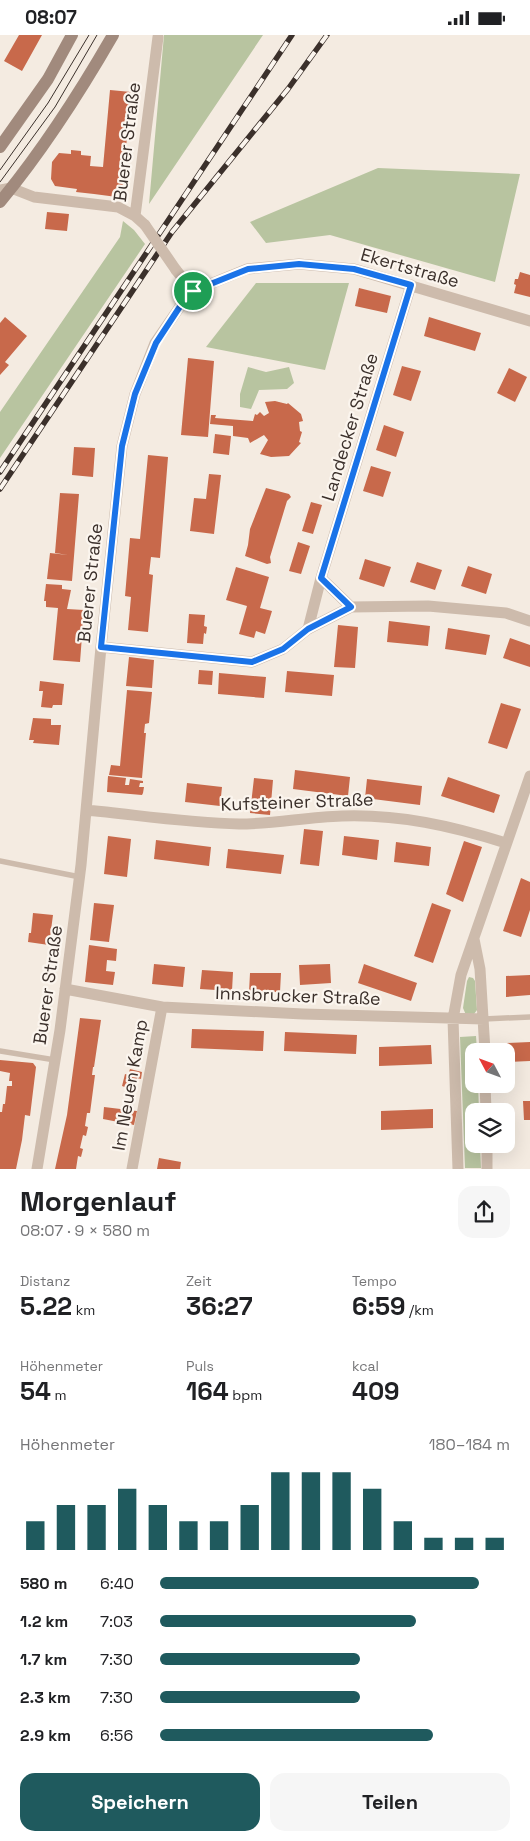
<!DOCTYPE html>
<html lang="de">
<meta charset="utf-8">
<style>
:root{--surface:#fff;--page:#f6f6f6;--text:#202124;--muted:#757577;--accent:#1f5a5e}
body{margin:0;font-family:"Space Grotesk",sans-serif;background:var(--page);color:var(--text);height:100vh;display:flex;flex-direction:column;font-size:19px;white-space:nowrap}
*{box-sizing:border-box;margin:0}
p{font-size:16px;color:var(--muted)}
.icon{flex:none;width:28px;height:28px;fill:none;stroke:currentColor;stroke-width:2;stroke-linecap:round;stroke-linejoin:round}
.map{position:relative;height:1134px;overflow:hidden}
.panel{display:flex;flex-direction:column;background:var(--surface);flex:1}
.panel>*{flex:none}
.needle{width:32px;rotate:311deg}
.fabs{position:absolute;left:465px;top:1008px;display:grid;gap:10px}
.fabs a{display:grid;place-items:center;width:50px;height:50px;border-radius:10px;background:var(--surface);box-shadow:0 5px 20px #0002;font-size:25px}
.pin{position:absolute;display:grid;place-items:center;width:42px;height:42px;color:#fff;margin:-21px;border:2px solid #fff;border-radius:50%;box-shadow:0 1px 5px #0007}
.round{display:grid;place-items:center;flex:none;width:52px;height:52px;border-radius:15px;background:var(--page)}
.overview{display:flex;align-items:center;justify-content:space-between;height:85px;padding:0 20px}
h1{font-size:28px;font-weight:800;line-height:38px}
.stats{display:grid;grid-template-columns:repeat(3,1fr);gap:8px;height:85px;padding:5px 20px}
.stats div{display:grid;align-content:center}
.stats b{font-size:25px;font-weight:800}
.stats small{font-size:14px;font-weight:400}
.stats p{font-size:14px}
.chart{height:140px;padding:10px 20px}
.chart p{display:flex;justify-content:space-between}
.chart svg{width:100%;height:90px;margin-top:5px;stroke:var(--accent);stroke-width:6}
.primary-button{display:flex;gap:10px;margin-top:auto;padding:10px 20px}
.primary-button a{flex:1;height:58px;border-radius:15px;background:var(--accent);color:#fff;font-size:20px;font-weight:800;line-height:58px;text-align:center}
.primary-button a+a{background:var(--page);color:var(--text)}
ul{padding:0 20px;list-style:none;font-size:16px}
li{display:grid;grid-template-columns:80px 60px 1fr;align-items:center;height:38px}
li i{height:12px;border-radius:6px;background:var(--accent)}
.status{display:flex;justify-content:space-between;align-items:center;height:35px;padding:0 25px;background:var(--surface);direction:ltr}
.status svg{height:14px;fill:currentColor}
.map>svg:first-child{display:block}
.green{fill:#b8c4a0}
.building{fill:#c8694b}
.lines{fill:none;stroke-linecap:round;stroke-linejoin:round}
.lane{stroke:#cdbbac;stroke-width:5.5}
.street{stroke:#cdbbac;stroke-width:11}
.secondary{stroke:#a18a7d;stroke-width:12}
.tram{stroke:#3b302b;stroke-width:1}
.rail-casing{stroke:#3b302b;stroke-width:5.5}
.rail{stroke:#fbf5ee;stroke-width:4;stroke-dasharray:11;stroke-linecap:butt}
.street-bridge{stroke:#cdbbac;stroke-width:11}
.route-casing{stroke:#fff;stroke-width:10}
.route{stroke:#1a73e8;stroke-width:6}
.labels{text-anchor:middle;stroke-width:4.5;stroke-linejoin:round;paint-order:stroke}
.street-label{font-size:18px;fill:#3b302b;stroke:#fbf5ee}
</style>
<div class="status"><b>08:07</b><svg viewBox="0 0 49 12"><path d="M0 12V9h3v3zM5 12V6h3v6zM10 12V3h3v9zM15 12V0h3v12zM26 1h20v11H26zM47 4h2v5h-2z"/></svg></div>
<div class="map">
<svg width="530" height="1134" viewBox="0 0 530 1134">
<rect width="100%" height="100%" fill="#f4ebe1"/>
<path class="green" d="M164 0H263L149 169Z
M378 133 520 139 495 247 330 200 266 208 250 187Z
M123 186 134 195 145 209 0 423V377L120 202Z
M256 248H349L325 335 206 312Z
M248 332 266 337 289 332 294 348 287 354 259 355 251 374 240 372V359Z
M469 942 473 943 475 946 477 975 474 979 466 980 463 973 467 946Z
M476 1001 477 1016H474V1049H478L479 1076H474V1109H480L481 1133H465L460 1002Z"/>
<path class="building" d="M19 0H42L22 36 4 26Z
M110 55 131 57 122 158 117 162 94 159 76 157 77 154 55 151 51 144 52 127 59 118 71 119V115L81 116V120L91 121 90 131 103 132Z
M47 177 69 179 67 196 45 194Z
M520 237 530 240V262L514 258 516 250 514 249 515 244H518Z
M359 253 391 261 387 278 355 271Z
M5 282 27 301 5 327 9 330 0 340V288Z
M429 282 481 298 475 316 424 301Z
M188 323 214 326 208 402 181 400Z
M402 331 421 336 411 366 393 360Z
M509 333 527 342 515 367 497 358Z
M275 366 287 369 288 368 301 379 303 386 299 387 300 396 302 397 299 407 301 408 289 421 271 422 260 419 268 405 264 400 250 408 248 403 233 401V391L210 389 211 380H216L215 383 253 386 255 379 257 380 260 377 264 381 269 378 265 367Z
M384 390 404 397 396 422 376 415Z
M215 399 231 401 229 420 213 418Z
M74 412 95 413 93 442 72 440Z
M148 420 168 422 160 523 151 522 149 539 153 540 148 597 128 595 131 562 125 561 130 503 140 504Z
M371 431 391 437 383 462 363 456Z
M209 439 221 440 214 499 190 496 194 463 206 464Z
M266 453 289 459 291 462 287 466 270 522 271 528 267 529 245 521 248 510 250 494Z
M60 458 79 459 72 546 47 544 50 518 68 520 55 518Z
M311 467 322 470 313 499 302 496Z
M298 507 310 511 301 539 289 536Z
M365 524 391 532 384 552 359 544Z
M417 527 442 535 435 555 410 547Z
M468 531 492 539 486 559 461 551Z
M236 532 269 542 260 573 272 576 265 599 256 596 254 603 239 599 247 571 226 565Z
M46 549 62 550V554L71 555 67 574 84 575 80 627 53 625 58 573 46 572V566H44Z
M189 579 205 580 204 591 207 592 206 599 204 598 203 609 187 608Z
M389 586 430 591 428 611 387 607Z
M338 590 358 592 355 633 334 632Z
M448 593 490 600 486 620 445 614Z
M510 603 530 610V632L503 623Z
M129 622 154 625 152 653 126 651Z
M199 635 213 636 212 650 198 649Z
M287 636 334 640 332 661 285 657Z
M219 638 266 642 264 663 218 659Z
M40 646 64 649 62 670H53L52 673 41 672 43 656H39Z
M127 655 152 657 149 688 145 689 144 698H146L142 743 109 740 111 730 120 731Z
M501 668 521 674 507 714 488 708Z
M33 683 51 684V690H61L59 710 33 708 34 705H29Z
M295 735 350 742 348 761 293 754Z
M108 741 126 743 125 750H129L130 744 143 746V748H140L139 752H144L143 758 142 760 107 757Z
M448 742 500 760 494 778 441 761Z
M254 743 273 745 270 780 250 778Z
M367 744 422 751 420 770 365 763Z
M187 748 222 752 220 771 185 767Z
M304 794 323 796 319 831 300 829Z
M108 801 131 804 127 842 104 839Z
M344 801 379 805 377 825 342 820Z
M156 805 211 812 209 831 154 824Z
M464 806 482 812 463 867 446 859Z
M396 807 431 812 429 831 394 827Z
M228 814 284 820 281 839 226 833Z
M521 843 530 847V875L521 902 503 896Z
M94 868 114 870 109 907 90 905Z
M432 868 451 875 433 928 414 921Z
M33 878 53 880 49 910 28 907 29 898H31Z
M89 910 117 914 116 926 107 925 106 936 115 937 113 950 85 947Z
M154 929 185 932 183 952 152 949Z
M330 929 331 948 300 950 299 930Z
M364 929 417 948 411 966 358 948Z
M202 935 233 937 232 956 200 954Z
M250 938H281L280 957H249Z
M530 940V960L506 962V941Z
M80 983 101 985 94 1032H93L92 1040H95L90 1078H87L85 1091 88 1092 86 1101 83 1100 80 1113 83 1114 81 1122 78 1121 76 1134H55L67 1080Z
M192 994 264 996 263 1016 191 1013Z
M285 997 357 1000 356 1019 284 1016Z
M530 1007V1026L506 1027 507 1008Z
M431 1010 432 1029 379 1031V1012Z
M0 1025 33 1028 36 1032 30 1081 25 1080 22 1105 16 1134H0V1077H2L3 1069H5L7 1051H12V1046H9L10 1038 0 1036Z
M130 1034 142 1037 141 1044 137 1043 133 1055 122 1051 125 1039 128 1040Z
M523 1066H530V1085H524Z
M104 1072 137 1076 134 1090 103 1084Z
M433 1074V1093L381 1095V1076Z
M159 1123 181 1127 180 1134H157Z"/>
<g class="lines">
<path class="lane" d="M0 826 80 842
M484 984 530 982
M0 1016 55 1025"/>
<path class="street" d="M0 155 11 153 34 162 118 172 135 181
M145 190 135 181 158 2
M176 235 193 256
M321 543 351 572
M308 594 321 543 411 250
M101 612 252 627 283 614 308 594 351 572 428 571 506 578 530 586
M87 775C138 780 188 788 239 789 273 789 307 782 342 781 399 779 452 791 506 808
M474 904 480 934 485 1016
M65 954 162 972 303 979 484 984
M485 1049 486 1076
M487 1109V1134
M37 1134 60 995 81 830 101 612 122 411 135 359 155 308 179 273 193 256 247 234 299 229 354 234 530 286
M132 1134 162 972
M458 1134 453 984 461 940 530 741"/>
<path class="secondary" d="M0 112 48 44 72 0
M0 167C43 115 79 59 113 0"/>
<path class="tram" d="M0 135 48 68 89 0
M0 147 55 72 97 0"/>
<g class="rail-casing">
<path id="rail" d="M0 437 292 0
M0 454 172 197 288 54 327 0"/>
</g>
<use href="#rail" class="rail"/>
<path class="street-bridge" d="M145 190 176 235"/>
</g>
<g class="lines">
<g class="route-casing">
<path id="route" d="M299 229 354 234 411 250 321 543 351 572 308 594 283 614 252 627 101 612 122 411 135 359 156 308 179 273 193 256 248 234Z"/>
</g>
<use href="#route" class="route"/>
</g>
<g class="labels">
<g class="street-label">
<text transform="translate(127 107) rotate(-83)" y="6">Buerer Straße</text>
<text transform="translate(410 233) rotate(16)" y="6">Ekertstraße</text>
<text transform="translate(350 392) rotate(-73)" y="6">Landecker Straße</text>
<text transform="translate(90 548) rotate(-84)" y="6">Buerer Straße</text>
<text transform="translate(297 767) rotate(-2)" y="6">Kufsteiner Straße</text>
<text transform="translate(48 950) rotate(-82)" y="6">Buerer Straße</text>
<text transform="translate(298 961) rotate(2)" y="6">Innsbrucker Straße</text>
<text transform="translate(130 1050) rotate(-80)" y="6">Im Neuen Kamp</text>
</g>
</g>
</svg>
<div class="fabs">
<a><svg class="needle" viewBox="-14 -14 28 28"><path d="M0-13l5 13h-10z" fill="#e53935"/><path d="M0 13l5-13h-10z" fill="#757577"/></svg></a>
<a><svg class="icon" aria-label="layers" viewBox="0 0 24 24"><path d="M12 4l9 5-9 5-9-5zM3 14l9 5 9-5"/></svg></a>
</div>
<div class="pin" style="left:193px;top:256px;background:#1e9e55"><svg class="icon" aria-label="arrive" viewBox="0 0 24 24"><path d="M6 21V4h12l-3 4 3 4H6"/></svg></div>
</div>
<section class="panel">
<div class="overview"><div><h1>Morgenlauf</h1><p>08:07 · 9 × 580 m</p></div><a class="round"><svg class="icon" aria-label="share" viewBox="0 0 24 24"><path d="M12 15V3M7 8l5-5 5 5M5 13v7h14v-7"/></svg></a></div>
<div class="stats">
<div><p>Distanz</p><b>5.22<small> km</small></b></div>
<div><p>Zeit</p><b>36:27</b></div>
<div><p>Tempo</p><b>6:59<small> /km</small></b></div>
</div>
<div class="stats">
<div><p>Höhenmeter</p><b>54<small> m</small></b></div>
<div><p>Puls</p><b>164<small> bpm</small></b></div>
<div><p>kcal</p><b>409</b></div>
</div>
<div class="chart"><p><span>Höhenmeter</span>180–184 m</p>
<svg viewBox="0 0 160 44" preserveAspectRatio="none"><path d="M5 44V30M15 44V22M25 44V22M35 44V14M45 44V22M55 44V30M65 44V30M75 44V22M85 44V6M95 44V6M105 44V6M115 44V14M125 44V30M135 44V38M145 44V38M155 44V38"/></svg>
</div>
<ul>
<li><b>580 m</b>6:40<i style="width:91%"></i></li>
<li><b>1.2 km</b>7:03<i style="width:73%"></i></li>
<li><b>1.7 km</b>7:30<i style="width:57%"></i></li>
<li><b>2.3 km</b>7:30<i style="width:57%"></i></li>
<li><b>2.9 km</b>6:56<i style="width:78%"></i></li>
</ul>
<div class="primary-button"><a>Speichern</a><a>Teilen</a></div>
</section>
